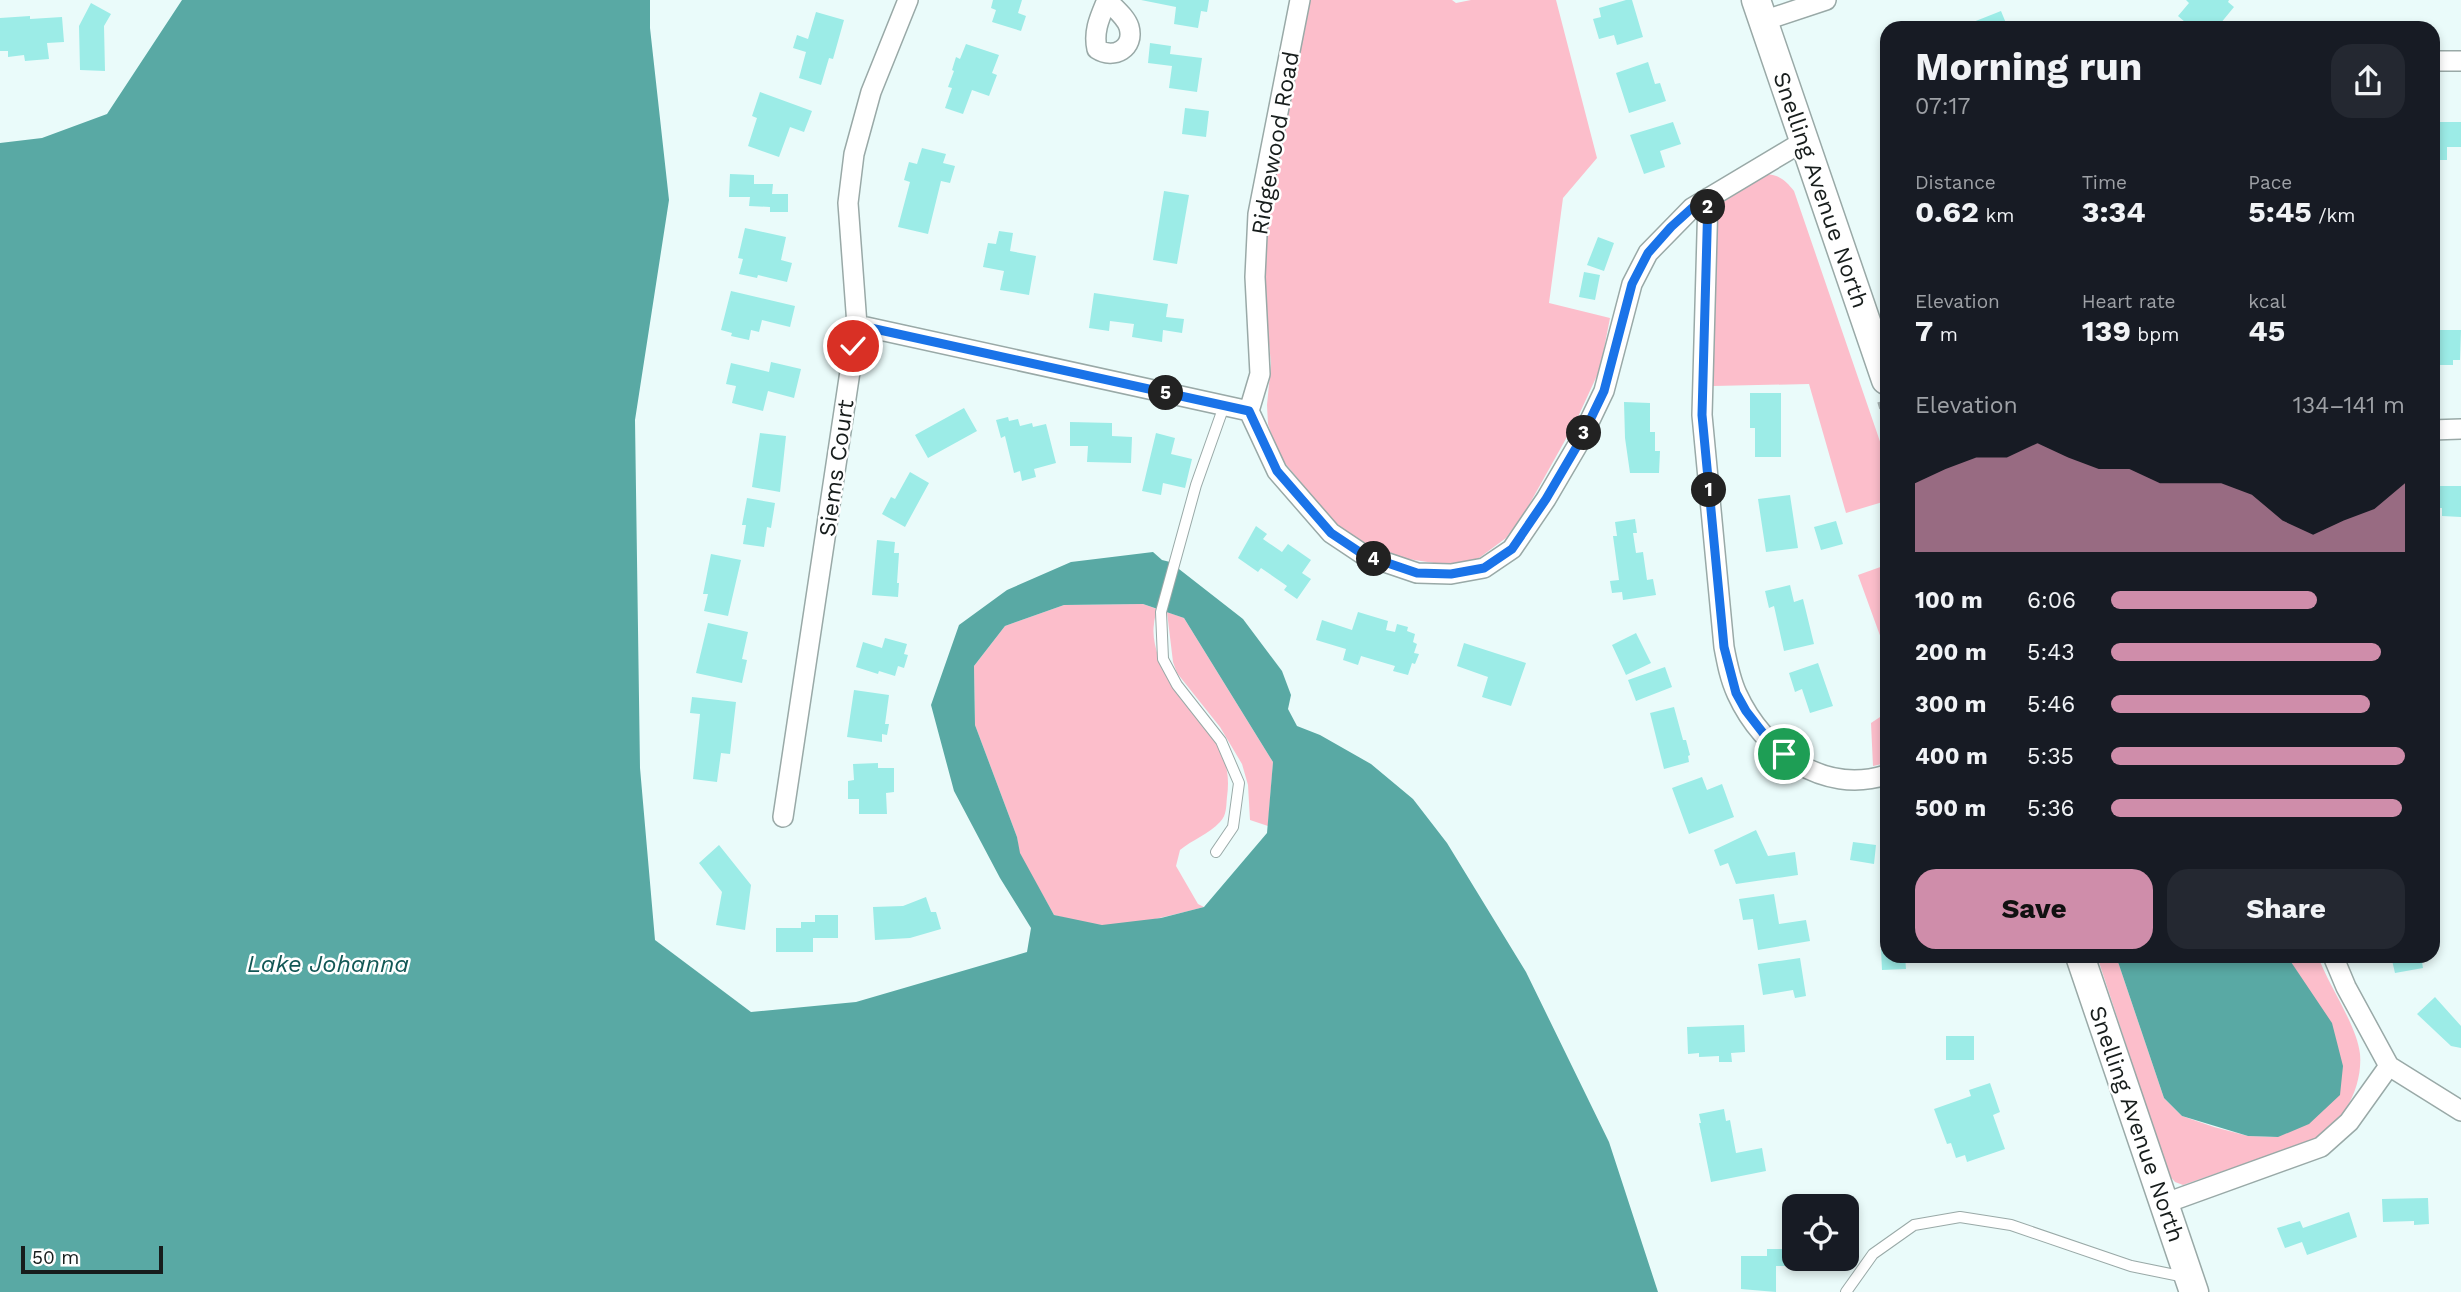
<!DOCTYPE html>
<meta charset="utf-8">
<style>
:root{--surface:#171b24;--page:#242831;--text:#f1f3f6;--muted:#9ea1a6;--accent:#cf8daa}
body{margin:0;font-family:"Work Sans",sans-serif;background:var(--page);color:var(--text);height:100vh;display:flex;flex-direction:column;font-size:26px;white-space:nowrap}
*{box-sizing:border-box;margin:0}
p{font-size:23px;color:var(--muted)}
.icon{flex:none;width:38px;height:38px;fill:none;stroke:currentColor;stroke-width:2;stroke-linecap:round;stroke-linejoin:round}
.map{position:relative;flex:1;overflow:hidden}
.sheet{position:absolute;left:1880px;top:21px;width:560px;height:942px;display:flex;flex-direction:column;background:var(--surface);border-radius:21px;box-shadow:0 4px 10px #0003}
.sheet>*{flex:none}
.controls{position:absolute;left:1782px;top:1194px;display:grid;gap:14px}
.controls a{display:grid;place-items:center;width:77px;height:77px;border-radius:14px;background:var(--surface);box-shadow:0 4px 10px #0003;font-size:35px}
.scale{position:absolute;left:21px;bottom:18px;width:142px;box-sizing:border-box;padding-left:7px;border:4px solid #171d1c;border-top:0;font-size:19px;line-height:24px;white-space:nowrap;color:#171d1c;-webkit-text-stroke:5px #fff;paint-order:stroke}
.pin{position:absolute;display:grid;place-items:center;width:60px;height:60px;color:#fff;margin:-30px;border:4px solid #fff;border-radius:50%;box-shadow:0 2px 7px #0007}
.km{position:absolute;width:35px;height:35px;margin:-18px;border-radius:50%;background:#222;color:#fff;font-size:19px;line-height:35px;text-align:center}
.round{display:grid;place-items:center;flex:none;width:74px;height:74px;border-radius:21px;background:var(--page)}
.head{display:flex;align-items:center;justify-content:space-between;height:119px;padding:0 35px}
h1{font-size:38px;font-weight:700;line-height:52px}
.figures{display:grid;grid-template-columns:repeat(3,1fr);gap:10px;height:119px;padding:7px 35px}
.figures div{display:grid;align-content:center}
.figures b{font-size:30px;font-weight:700}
.figures small{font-size:19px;font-weight:400}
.figures p{font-size:19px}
.chart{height:196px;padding:14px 35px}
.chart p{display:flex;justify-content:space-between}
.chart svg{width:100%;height:126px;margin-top:7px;fill:var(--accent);opacity:.7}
.button{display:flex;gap:14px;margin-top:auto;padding:14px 35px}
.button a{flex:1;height:80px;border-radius:21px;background:var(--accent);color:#111;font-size:28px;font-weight:700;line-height:80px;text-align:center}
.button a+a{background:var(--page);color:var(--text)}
ul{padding:0 35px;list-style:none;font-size:23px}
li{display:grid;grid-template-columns:112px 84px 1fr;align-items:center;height:52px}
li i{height:18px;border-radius:9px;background:var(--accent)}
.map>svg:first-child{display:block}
.green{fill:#fcbecb}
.water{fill:#59a9a4;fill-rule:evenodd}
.building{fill:#9cece7}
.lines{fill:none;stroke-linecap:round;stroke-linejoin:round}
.lane-casing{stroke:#99a9a7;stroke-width:12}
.street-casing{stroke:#99a9a7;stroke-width:22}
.secondary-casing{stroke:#99a9a7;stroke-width:31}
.path{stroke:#a4b1b0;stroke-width:3.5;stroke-dasharray:7 3.5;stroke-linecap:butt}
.lane{stroke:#fff;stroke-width:10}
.street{stroke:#fff;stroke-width:19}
.secondary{stroke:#fff;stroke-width:28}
.route-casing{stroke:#fff;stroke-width:14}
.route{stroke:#1a73e8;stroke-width:9}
.labels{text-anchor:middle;stroke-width:5;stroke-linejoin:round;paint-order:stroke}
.street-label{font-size:23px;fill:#171d1c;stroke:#fff}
.water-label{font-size:24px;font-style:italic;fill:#125755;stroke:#fff}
</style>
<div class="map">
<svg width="2461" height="1292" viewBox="0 0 2461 1292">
<rect width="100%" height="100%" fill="#eafbfa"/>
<path class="green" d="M1310 0H1452L1456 3 1471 0H1556L1597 158 1563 198 1549 303 1610 318 1600 369 1577 419 1525 512 1506 538 1479 558 1461 564 1434 563 1395 557 1360 544 1335 523 1279 456 1268 424 1267 405 1271 364 1265 301 1266 237 1270 201Z
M1766 174C1780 175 1786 181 1794 191L1886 459V501L1846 513 1809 384 1713 386 1716 213 1720 204Z
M1886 565V652L1858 575Z
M1143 604 1157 609C1156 614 1154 620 1154 624 1151 642 1161 666 1169 681 1193 724 1235 741 1227 797 1226 806 1227 815 1220 822 1209 834 1192 840 1180 850L1176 866 1198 904 1204 907C1173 915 1133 926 1102 925 1086 924 1069 919 1054 915L1019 853 1017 837 975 725 974 666 1005 626 1064 605Z
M1167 612 1184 618 1273 762 1268 826 1250 820 1248 785 1242 764 1220 727 1177 673 1173 662Z
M1886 713V763L1873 766 1871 723Z
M2097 956H2116L2164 1098 2182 1116 2214 1127 2248 1136 2278 1137 2305 984 2287 956H2318C2328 985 2357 1025 2360 1054 2363 1088 2342 1127 2310 1142 2294 1149 2276 1153 2259 1159 2234 1167 2209 1176 2183 1185L2175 1182 2169 1175Z"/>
<path class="water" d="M182 0H650V28L669 200 635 420 640 768 655 940 751 1012 856 1002 1027 952 1031 928 1000 878 954 791 931 705 959 625 1007 590 1071 562 1153 552 1162 560 1170 562 1243 619 1282 671 1291 695 1288 709 1297 726 1320 735 1371 764 1413 799 1447 843 1526 972 1609 1142 1658 1292H0V143L42 138 107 114ZM1143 604 1184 618 1273 762 1267 833 1204 907 1161 918 1102 925 1054 915 1020 853 1017 837 975 725 974 666 1005 626 1064 605Z
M2116 956H2287L2332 1023 2343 1066 2340 1095 2309 1124 2278 1137 2248 1136 2182 1116 2164 1098Z"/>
<path class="building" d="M993 0H1022L1018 13 1026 16 1021 31 992 22 996 10 991 8Z
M1141 0H1209L1207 12 1201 11 1198 28 1174 24 1176 7Z
M1626 0H1632L1643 37 1617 45 1614 35 1599 39 1593 19 1601 17 1599 8Z
M2186 0H2229L2228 2 2234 7 2220 24 2225 28H2192L2178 16 2189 3Z
M91 3 111 14 104 26 105 71 80 70 79 26Z
M2001 11 2008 28H1964L1963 26Z
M816 12 844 20 833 59 829 58 821 85 799 78 806 52 793 48 797 35 808 39Z
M30 16V19L62 17 64 42 47 43 49 59 25 61 24 55 8 57V51H0V18Z
M1150 43 1171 46 1170 54 1202 58 1197 92 1169 88 1172 66 1148 63Z
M966 44 999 55 992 73 997 75 989 96 972 90 963 114 945 108 952 88 948 87 954 71 952 70 956 57 960 59Z
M1648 62 1655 84 1660 83 1666 101 1629 113 1616 73Z
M760 92 812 111 804 132 790 127 779 157 748 146 757 118 752 116Z
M1185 108 1209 111 1206 137 1182 134Z
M1673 122 1681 144 1660 151 1665 167 1644 174 1630 135Z
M2432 122H2461V147H2447V160H2432Z
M922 148 946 154 943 163 955 166 950 183 941 181 928 234 898 227 910 182 904 180 909 162 917 164Z
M730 174 754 175V184H773L772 194H788V212H770V207L749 206 750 197H729Z
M1164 191 1189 195 1177 264 1153 260Z
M745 228 786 237 781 260 792 263 787 282 758 275 757 278 739 274 743 259 738 258Z
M999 231 1013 233 1010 251 1036 256 1029 295 1000 290 1004 271 983 267 988 243 996 244Z
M1598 237 1614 243 1604 271 1587 265Z
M1584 272 1600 275 1595 300 1579 297Z
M731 291 795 306 790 327 762 320 759 332 751 330 749 340 731 336 732 333 721 330Z
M1094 293 1168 304 1166 317 1184 319 1182 333 1163 330 1162 342 1132 337 1134 324 1110 321 1109 331 1089 328Z
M2433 330H2461L2460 360H2453V365H2432Z
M771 362 801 369 794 398 768 391 763 411 732 403 736 386 726 384 731 363 769 372Z
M1750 393H1781V457H1755V428H1750Z
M1624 402 1650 403V432H1655V451H1660L1659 473H1630L1625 438Z
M964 408 977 431 928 458 915 435Z
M1008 417 1009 421 1018 419 1020 426 1032 423 1033 427 1046 424 1056 463 1034 469 1036 477 1022 481 1020 471 1014 473 1005 436 1001 438 996 420Z
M1070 422 1112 423V436L1132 437 1131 463 1087 462 1088 446H1070Z
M760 433 786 436 780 492 752 487Z
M1156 433 1175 438 1171 454 1192 459 1185 488 1163 483 1161 495 1142 491Z
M910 472 929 483 905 527 882 514 891 497 895 499Z
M2432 486H2461V517L2442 516V508H2432Z
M1790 495 1798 548 1766 552 1758 499Z
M747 498 775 503 771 528 767 527 764 547 743 544 746 525H742Z
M1635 519 1637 533H1633L1636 553 1643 552 1647 580 1653 579 1656 595 1623 600 1622 592 1612 593 1610 581 1619 580 1613 536H1617L1615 522Z
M1836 521 1843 544 1821 550 1814 527Z
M1256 526 1267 534 1263 539 1282 552 1288 544 1311 560 1302 573 1311 579 1297 599 1284 590 1287 586 1261 568 1258 572 1238 558Z
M877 540 895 542 894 553H899L897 583H899L898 597 872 595Z
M711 554 741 560 728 616 704 611 708 594H703Z
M1790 585 1794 602 1803 599 1814 644 1784 651 1774 606 1769 608 1765 591Z
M1358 612 1388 621 1386 630 1395 632 1397 624 1408 627 1407 631 1415 634 1413 642 1417 644 1414 653 1419 654 1415 664 1412 663 1408 675 1393 671 1395 666 1361 656 1358 665 1343 660 1346 649 1316 640 1322 620 1352 630Z
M708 623 748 632 742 659 747 660 742 683 696 673Z
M1636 633 1651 663 1626 675 1612 645Z
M885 638 907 644 904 654 908 655 904 668 898 666 895 676 879 671 878 674 856 667 863 642 882 648Z
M1464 643 1526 663 1511 706 1482 697 1488 677 1457 666Z
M1818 663 1833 706 1810 713 1802 689 1795 692 1789 673Z
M1665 667 1672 687 1636 701 1628 680Z
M854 690 889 695 885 724H889L887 735 882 734V742L847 737Z
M692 697 736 702 730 754 721 753 717 782 693 779 700 714 690 713Z
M1674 707 1683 740H1686L1690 755 1688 756 1689 762 1664 769 1650 713Z
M878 763V768H894V792L886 793 887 814H859V799H848V781L854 780 853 764Z
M1702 777 1707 790 1722 784 1734 817 1689 834 1672 788Z
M1756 830 1768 856 1795 852 1798 875 1736 884 1728 863 1720 866 1714 850Z
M1853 842 1876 845 1874 864 1850 860Z
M719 845 751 885 745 930 716 925 722 892 699 863Z
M1774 894 1779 924 1806 920 1810 941 1758 950 1753 919 1743 920 1739 899Z
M926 897 931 912H936L941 929 910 938 875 940 873 907 903 906Z
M815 915H838V938H813V952H776V928H801V922H815Z
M1881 949H1886V956H1905L1906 969 1882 970Z
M2391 956H2421L2423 968 2395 973Z
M1800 958 1806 996 1795 998 1793 990 1763 995 1758 964Z
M2435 997 2461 1026V1048L2451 1046 2417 1014Z
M1744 1025 1745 1052 1731 1053 1732 1062H1719V1056L1699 1057V1053L1688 1054 1687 1027Z
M1946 1036H1974V1060H1946Z
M1990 1083 2000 1112 1993 1115 2005 1149 1967 1162 1965 1155 1956 1158 1951 1143 1947 1144 1934 1109 1971 1096 1969 1090Z
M1724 1109 1726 1121 1730 1120 1736 1153 1762 1148 1766 1171 1711 1182 1699 1123H1701L1699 1114Z
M2428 1198 2429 1224 2414 1225V1221L2383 1222 2382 1199Z
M2349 1212 2357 1237 2307 1255 2302 1242 2285 1248 2277 1228 2300 1221 2303 1228Z
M1767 1249H1791V1266H1776V1292L1741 1289V1256H1767Z"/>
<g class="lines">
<g class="lane-casing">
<path id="lane" d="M1216 852 1233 827 1239 783 1221 741 1177 685 1163 659 1161 612 1196 485 1224 406
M1846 1292 1873 1254 1914 1225 1960 1217 2011 1225 2131 1266 2185 1277"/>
</g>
<g class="street-casing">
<path id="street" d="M1107 0C1114 8 1126 17 1129 27 1135 48 1114 60 1097 49 1093 31 1100 17 1107 0Z
M1763 21 1826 0
M2432 61H2461
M1708 198 1702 415 1724 647C1727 663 1730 679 1737 694 1763 751 1823 795 1886 775
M857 325 1249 411 1277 471 1331 533 1364 555 1417 573 1451 574 1484 568 1512 549 1546 499 1580 441 1604 391 1632 284 1648 253 1692 208 1804 141
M1249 411 1260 374 1255 277 1258 214 1300 0
M2432 430 2461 429
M783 817 857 325 848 203 854 154 871 92 908 0
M2333 956 2346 987 2389 1066
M2163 1204 2321 1147 2349 1122 2389 1066 2461 1111"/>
</g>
<g class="secondary-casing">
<path id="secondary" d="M1756 0 1886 380
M2080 956 2194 1292"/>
</g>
<path class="path" d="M1879 402 1886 425"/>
<use href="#lane" class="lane"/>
<use href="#street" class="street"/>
<use href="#secondary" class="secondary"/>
</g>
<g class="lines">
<g class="route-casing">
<path id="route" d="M853 346 857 325 1249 411 1277 471 1331 533 1364 555 1417 573 1451 574 1484 568 1512 549 1546 499 1580 441 1604 391 1632 284 1648 253 1671 227 1692 208 1708 198 1702 415 1724 647 1736 693 1746 711 1770 742 1784 754"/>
</g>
<use href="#route" class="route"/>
</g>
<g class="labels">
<g class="street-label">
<text transform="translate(1275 143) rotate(-80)" y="8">Ridgewood Road</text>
<text transform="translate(1821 190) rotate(71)" y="8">Snelling Avenue North</text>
<text transform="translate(836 468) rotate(-82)" y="8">Siems Court</text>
<text transform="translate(2137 1124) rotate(71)" y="8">Snelling Avenue North</text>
</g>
<g class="water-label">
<text x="328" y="972">Lake Johanna</text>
</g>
</g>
</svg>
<div class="controls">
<a><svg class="icon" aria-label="locate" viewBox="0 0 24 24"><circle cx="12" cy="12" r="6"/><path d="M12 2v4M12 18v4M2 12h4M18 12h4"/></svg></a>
</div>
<div class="scale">50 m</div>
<div class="pin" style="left:1784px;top:754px;background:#1e9e55"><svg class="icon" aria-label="arrive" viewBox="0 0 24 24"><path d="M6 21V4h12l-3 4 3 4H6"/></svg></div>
<div class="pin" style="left:853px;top:346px;background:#d93025"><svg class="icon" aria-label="check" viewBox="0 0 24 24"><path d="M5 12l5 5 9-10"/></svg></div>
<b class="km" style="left:1709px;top:490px">1</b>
<b class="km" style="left:1708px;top:207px">2</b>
<b class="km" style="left:1584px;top:433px">3</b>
<b class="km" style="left:1374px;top:559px">4</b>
<b class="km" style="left:1166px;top:393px">5</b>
<section class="sheet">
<div class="head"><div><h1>Morning run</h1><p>07:17</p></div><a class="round"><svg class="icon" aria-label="share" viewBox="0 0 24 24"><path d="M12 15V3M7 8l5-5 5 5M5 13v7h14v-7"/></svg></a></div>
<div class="figures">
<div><p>Distance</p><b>0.62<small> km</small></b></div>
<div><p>Time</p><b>3:34</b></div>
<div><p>Pace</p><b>5:45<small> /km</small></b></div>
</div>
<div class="figures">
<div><p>Elevation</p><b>7<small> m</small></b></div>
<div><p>Heart rate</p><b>139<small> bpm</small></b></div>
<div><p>kcal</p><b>45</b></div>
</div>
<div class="chart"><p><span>Elevation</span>134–141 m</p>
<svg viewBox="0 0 160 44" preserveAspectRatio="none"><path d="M0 44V20L10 15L20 11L30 11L40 6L50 11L60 15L70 15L80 20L90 20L100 20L110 24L120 33L130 38L140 33L150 29L160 20V44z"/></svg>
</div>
<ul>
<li><b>100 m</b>6:06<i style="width:70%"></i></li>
<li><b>200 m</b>5:43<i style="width:92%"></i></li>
<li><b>300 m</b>5:46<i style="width:88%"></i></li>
<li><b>400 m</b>5:35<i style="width:100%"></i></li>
<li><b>500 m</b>5:36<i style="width:99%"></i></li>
</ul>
<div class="button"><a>Save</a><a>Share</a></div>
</section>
</div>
